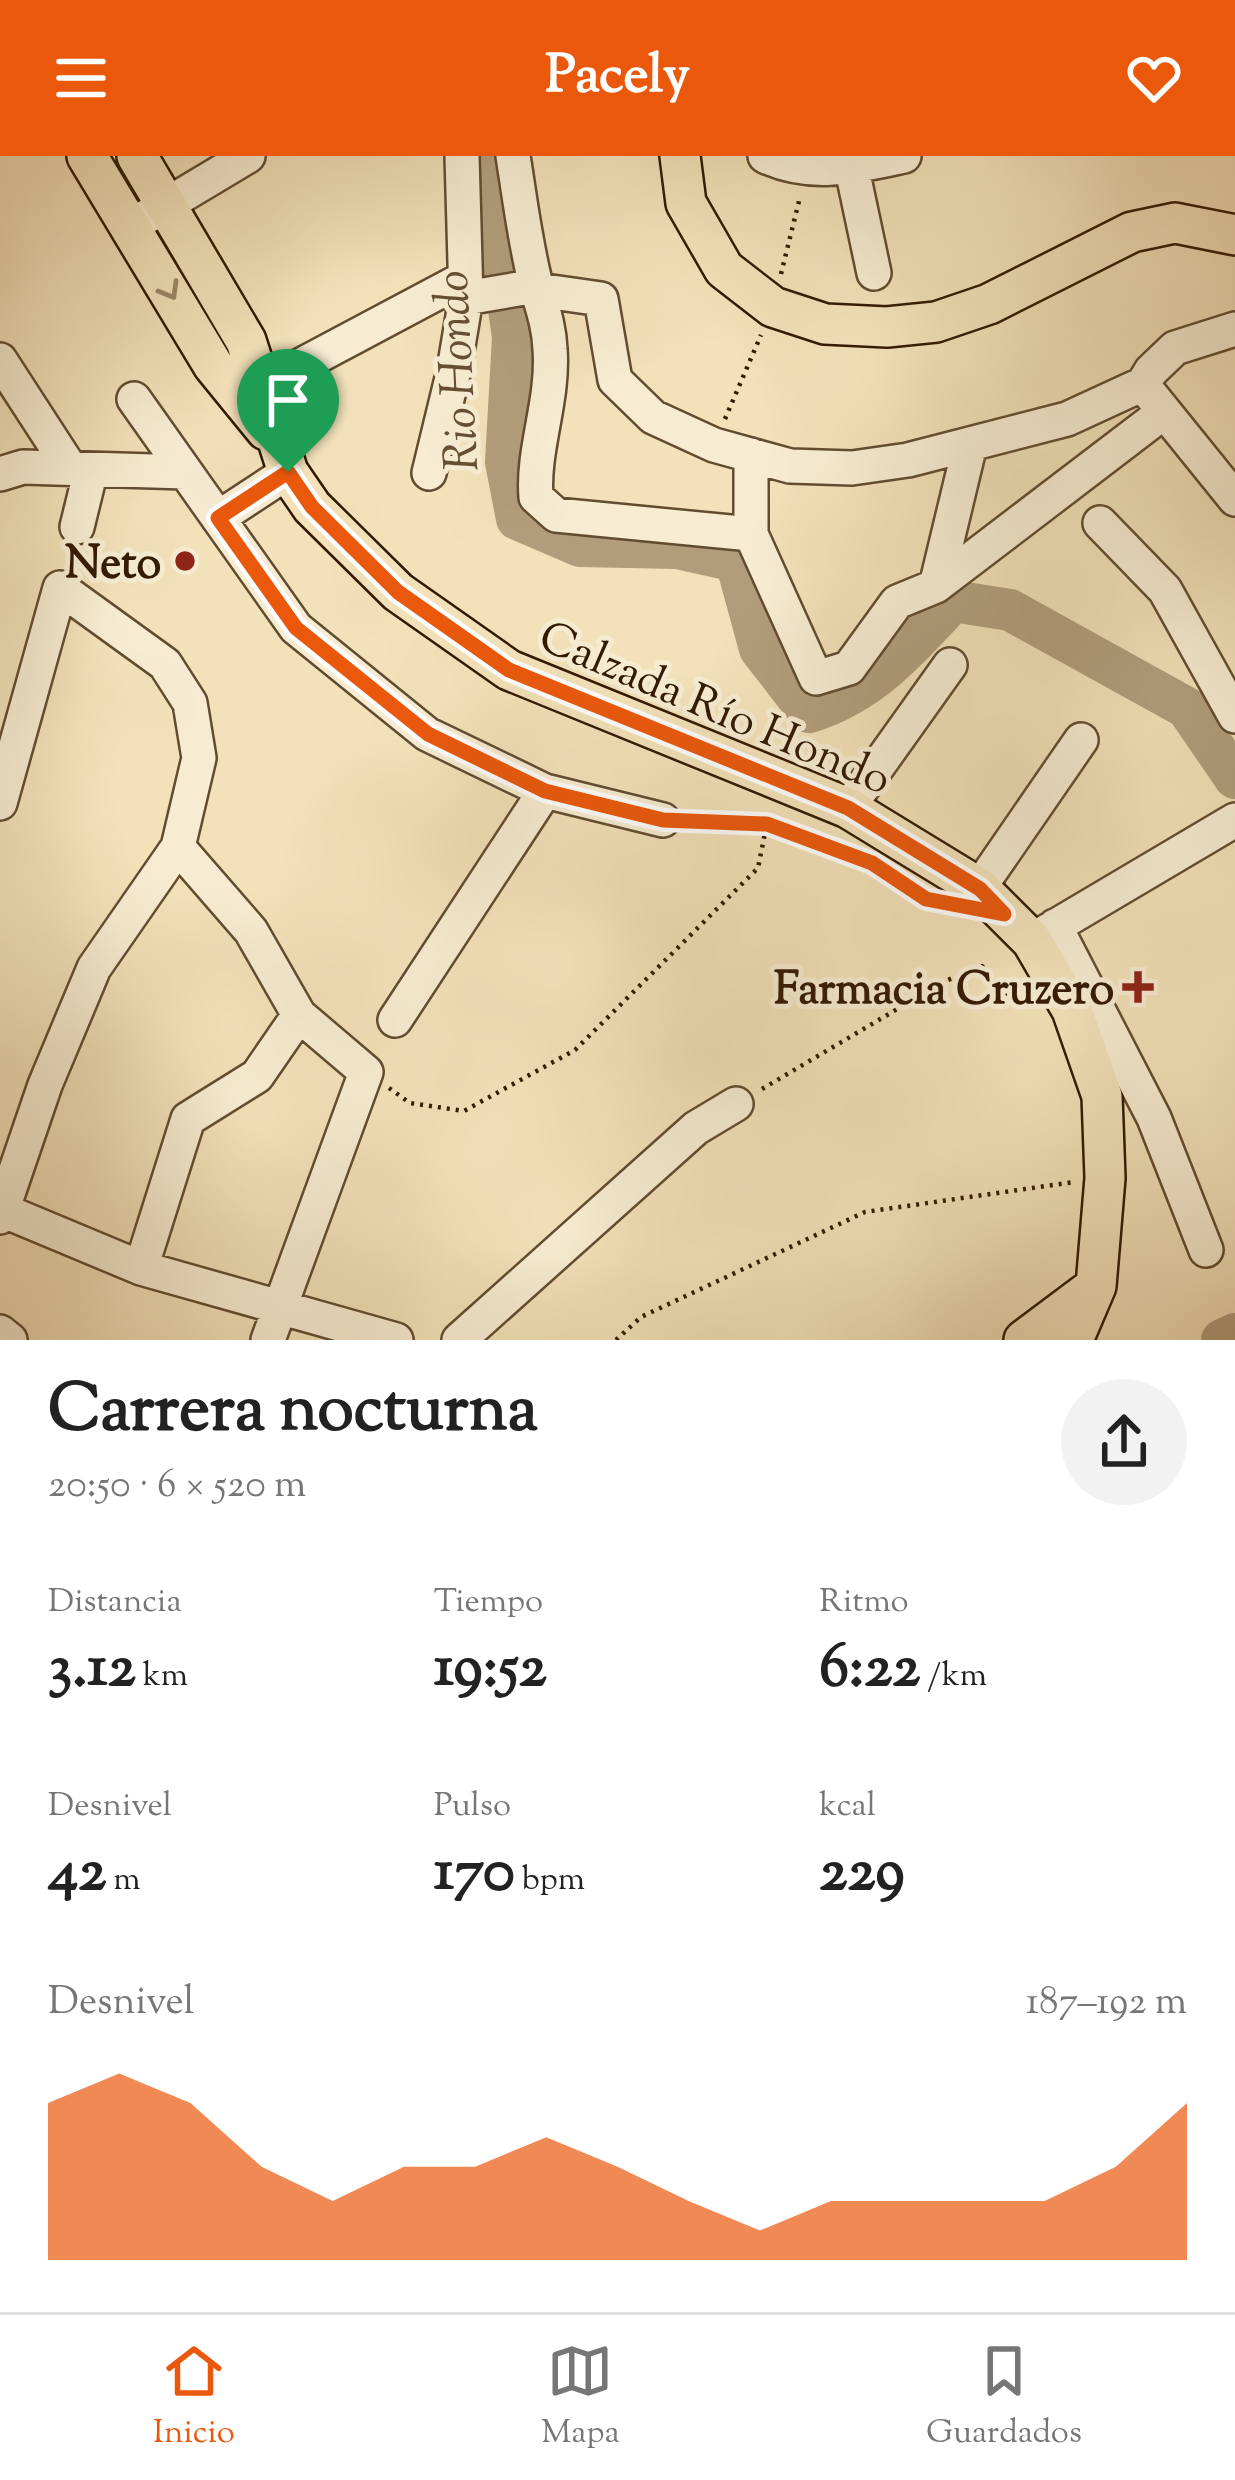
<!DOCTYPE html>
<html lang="es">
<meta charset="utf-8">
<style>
:root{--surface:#fff;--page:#f2f2f2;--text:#222;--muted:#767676;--line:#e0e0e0;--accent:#ea580c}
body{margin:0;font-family:"Sorts Mill Goudy",serif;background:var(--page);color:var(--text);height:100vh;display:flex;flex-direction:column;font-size:45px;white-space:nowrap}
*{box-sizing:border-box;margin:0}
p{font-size:39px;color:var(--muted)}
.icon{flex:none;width:66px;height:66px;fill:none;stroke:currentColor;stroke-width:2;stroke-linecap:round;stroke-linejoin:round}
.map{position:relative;height:1184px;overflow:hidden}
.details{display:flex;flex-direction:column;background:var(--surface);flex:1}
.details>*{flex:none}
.pin{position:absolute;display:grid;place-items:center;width:102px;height:102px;color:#fff;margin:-123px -51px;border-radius:50% 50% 50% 0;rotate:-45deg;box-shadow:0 0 12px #0007}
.pin .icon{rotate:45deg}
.round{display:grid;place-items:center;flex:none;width:126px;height:126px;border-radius:63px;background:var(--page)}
.headline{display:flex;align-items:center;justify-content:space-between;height:204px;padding:0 48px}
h1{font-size:66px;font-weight:800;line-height:90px}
.metrics{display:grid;grid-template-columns:repeat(3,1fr);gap:18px;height:204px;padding:12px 48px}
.metrics div{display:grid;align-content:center}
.metrics b{font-size:60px;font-weight:800}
.metrics small{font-size:33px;font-weight:400}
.metrics p{font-size:33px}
.chart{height:336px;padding:24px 48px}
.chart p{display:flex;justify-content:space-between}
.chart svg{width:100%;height:216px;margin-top:12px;fill:var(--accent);opacity:.7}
header{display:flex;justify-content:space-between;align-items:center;height:156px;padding:0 48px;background:var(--accent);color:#fff;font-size:54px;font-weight:800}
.dock{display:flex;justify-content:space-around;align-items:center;height:168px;border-top:3px solid var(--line);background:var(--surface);font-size:33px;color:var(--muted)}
.dock a{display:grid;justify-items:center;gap:6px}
.dock .on{color:var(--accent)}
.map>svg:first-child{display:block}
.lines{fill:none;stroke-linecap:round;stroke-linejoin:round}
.river{stroke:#b19d7b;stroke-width:42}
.minor-casing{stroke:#624c30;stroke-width:38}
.major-casing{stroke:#321a02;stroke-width:44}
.path{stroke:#321a02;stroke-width:4.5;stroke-dasharray:3 6;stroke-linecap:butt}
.minor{stroke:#f7ecd2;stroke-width:33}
.major{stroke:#f2e1b9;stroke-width:39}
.oneway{stroke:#9c8767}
.route-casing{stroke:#fff;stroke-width:24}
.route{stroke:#ea580c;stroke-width:15}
.poi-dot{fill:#8f2418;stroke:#f7ecd2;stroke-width:4.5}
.labels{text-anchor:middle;stroke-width:10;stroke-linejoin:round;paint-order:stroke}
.poi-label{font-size:45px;font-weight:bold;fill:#321a02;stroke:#f7ecd2;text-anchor:end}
.street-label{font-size:45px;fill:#321a02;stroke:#f7ecd2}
.water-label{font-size:48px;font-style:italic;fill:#654e32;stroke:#f7ecd2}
</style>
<header><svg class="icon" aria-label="menu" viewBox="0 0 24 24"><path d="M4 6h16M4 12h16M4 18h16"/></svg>Pacely<svg class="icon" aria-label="heart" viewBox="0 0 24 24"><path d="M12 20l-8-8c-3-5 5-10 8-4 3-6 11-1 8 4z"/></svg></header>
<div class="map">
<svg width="1235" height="1184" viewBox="0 0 1235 1184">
<rect width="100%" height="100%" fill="#f2e1b9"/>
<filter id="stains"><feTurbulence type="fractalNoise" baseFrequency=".00167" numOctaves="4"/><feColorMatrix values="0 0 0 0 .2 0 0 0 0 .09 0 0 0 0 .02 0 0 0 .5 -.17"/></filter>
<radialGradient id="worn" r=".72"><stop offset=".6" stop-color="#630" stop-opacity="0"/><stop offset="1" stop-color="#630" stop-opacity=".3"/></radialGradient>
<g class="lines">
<path class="river" d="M487 0 513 181 506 306 517 363 580 390 677 392 736 405 760 493 809 556C870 538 911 491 953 445L1010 454 1187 552 1235 622
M1222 1184 1235 1178"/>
<g class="minor-casing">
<path id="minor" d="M513 0C520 43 525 87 536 129 542 151 549 169 550 193 554 244 532 294 536 341L556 359 751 378
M765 0C811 22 857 10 904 0
M852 13 874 117
M131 70 248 0
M466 142 524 132 601 143 615 224 653 261 714 289 790 310 852 312 908 304 1067 263 1143 228 1151 215 1175 192 1235 173
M0 204 70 312
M260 231 465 122
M1151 239 1235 343
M134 243 296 472 427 578 545 635 663 664
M751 299V378L816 522 849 512 897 446 936 430 1164 256
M429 317 454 214 466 142 462 0
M0 318 23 311 185 316
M218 362 288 316
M1100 367 1165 434 1235 560
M77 371 91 314
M936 430 970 289
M0 647 60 432 165 508 190 547 199 602 178 691 94 812 45 929 0 1061
M848 652 950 509
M178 691 251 775 299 859 366 916 268 1184
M979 732 1081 584
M1055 770 1154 962 1206 1094
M1039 780 1235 664
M395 864 545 635
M2 1054 141 1112 396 1184
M141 1112 188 963 257 920 299 859
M0 1176 10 1184
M459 1184 696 972 736 948"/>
</g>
<g class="major-casing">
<path id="major" d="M87 0 213 209 266 274
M137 0 246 185 288 316 312 351 398 436 509 514 848 652 979 732 1032 785 1072 854 1102 940 1105 1022 1096 1130 1073 1184
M680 0 686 47 724 113 773 151 825 168 887 171 936 166 989 148 1132 76 1175 67 1235 79
M1024 1184 1092 1133"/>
</g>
<path class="path" d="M781 118 800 41
M725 263 761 179
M688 665 767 667 872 707 926 743 940 747
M389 932 410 947 464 955 575 894 758 712 767 667
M762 933 943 826 982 810 1004 836 1033 849
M616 1184 641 1161 865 1056 1074 1026"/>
<use href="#minor" class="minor"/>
<use href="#major" class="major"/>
</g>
<defs><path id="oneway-chevron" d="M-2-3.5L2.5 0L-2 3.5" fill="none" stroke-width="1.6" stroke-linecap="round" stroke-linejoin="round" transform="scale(3)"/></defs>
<use class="oneway" href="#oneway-chevron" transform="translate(170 135) rotate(60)"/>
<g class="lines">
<g class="route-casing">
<path id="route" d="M288 316 312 351 398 436 509 514 848 652 980 733 1004 758 926 743 872 707 767 668 663 664 545 635 428 578 296 472 218 362Z"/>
</g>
<use href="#route" class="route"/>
</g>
<g class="poi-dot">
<circle cx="185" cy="405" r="12"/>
<path d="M1132 813h12v12h12v12h-12v12h-12v-12h-12v-12h12z"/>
</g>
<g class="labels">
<g class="poi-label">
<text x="161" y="421">Neto</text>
<text x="1114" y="847">Farmacia Cruzero</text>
</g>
<g class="street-label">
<text transform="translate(716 550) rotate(23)" y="16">Calzada Río Hondo</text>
</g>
<g class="water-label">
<text transform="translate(455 215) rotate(-93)" y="17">Rio Hondo</text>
</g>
</g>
<rect width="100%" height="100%" filter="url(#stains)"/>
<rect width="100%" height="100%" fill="url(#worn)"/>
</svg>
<div class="pin" style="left:288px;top:316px;background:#1e9e55"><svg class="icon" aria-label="arrive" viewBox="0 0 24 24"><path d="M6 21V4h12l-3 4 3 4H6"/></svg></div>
</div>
<section class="details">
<div class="headline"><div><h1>Carrera nocturna</h1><p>20:50 · 6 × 520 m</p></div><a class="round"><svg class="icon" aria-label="share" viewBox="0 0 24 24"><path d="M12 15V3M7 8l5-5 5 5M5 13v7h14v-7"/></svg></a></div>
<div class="metrics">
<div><p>Distancia</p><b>3.12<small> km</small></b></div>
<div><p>Tiempo</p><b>19:52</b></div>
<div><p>Ritmo</p><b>6:22<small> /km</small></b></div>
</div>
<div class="metrics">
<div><p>Desnivel</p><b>42<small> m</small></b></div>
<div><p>Pulso</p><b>170<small> bpm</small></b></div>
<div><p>kcal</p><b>229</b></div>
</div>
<div class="chart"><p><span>Desnivel</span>187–192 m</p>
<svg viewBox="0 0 160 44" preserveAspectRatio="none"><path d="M0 44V12L10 6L20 12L30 25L40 32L50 25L60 25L70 19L80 25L90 32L100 38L110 32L120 32L130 32L140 32L150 25L160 12V44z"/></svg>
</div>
</section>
<nav class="dock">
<a class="on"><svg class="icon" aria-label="home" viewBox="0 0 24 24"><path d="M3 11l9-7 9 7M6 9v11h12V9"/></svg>Inicio</a>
<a><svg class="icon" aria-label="map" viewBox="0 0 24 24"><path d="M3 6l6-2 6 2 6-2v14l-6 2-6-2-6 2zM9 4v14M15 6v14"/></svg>Mapa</a>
<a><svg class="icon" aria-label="saved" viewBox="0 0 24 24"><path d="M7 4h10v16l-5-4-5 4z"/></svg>Guardados</a>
</nav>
